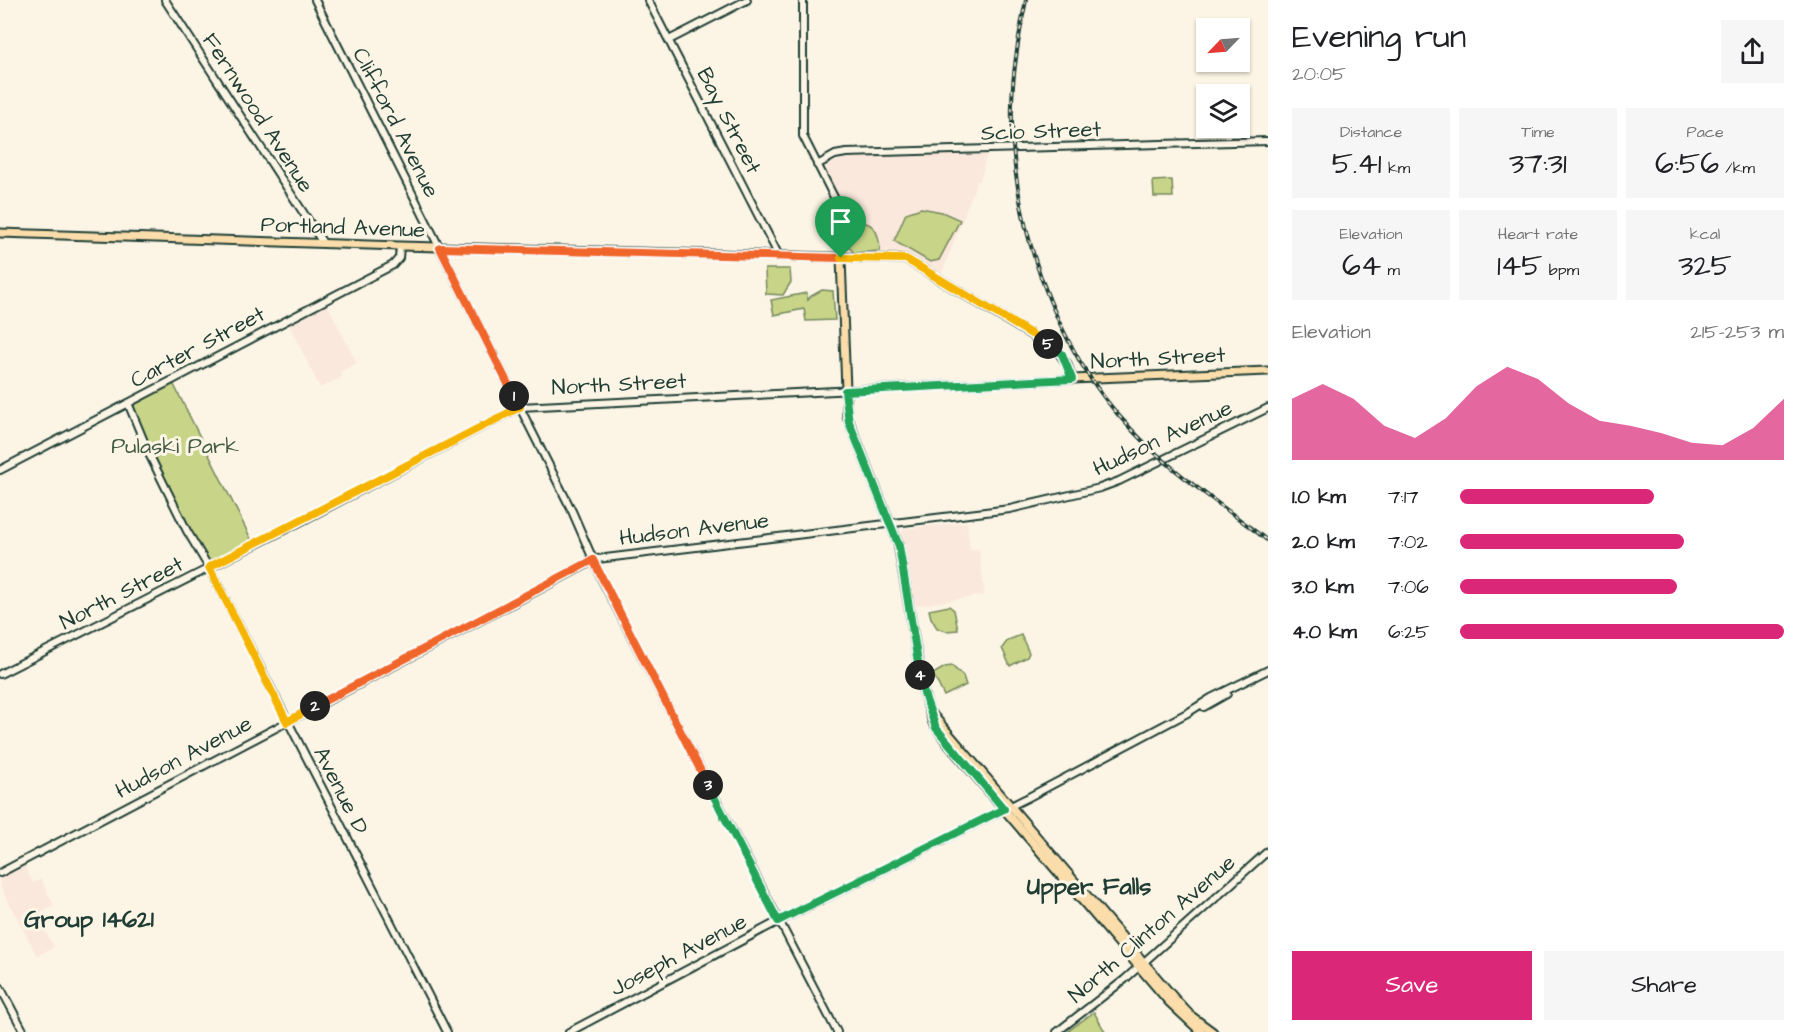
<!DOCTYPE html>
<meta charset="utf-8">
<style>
:root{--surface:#fff;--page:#f6f6f6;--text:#202124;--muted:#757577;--accent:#db2777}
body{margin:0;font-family:"Architects Daughter",sans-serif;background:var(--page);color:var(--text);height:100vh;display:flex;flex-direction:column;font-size:22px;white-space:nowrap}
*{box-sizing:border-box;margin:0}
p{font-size:20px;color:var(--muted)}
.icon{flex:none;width:33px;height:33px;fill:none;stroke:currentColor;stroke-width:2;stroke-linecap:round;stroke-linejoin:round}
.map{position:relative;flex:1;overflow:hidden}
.details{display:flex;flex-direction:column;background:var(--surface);width:540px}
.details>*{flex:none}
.needle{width:39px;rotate:245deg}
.fabs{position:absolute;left:1196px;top:18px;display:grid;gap:12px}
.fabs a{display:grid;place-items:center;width:54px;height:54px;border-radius:0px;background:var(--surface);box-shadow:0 2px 4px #0004;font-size:30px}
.pin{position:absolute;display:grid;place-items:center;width:51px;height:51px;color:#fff;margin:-62px -26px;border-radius:50% 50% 50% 0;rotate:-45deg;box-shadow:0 0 6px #0007}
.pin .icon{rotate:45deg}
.km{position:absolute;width:30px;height:30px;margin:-15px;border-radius:50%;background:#222;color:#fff;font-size:16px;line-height:30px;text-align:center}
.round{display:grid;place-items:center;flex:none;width:63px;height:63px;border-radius:0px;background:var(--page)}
.headline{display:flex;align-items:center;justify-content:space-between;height:102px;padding:0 24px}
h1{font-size:33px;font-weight:600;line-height:45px}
.stats{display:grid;grid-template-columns:repeat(3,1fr);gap:9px;height:102px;padding:6px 24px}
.stats div{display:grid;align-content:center;border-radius:0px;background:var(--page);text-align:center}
.stats b{font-size:30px;font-weight:600}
.stats small{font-size:16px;font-weight:400}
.stats p{font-size:16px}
.chart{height:168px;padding:12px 24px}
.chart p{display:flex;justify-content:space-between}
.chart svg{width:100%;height:108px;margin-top:6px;fill:var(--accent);opacity:.7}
.primary-button{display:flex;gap:12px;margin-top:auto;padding:12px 24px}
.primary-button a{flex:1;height:69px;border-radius:0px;background:var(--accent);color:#fff;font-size:24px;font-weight:600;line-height:69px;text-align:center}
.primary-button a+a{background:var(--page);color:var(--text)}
ul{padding:0 24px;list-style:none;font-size:20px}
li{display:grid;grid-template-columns:96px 72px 1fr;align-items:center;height:45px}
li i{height:15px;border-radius:8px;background:var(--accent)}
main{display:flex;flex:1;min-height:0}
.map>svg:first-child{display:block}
.built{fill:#fbe8dc}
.green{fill:#c8d488;stroke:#74885e;stroke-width:1.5}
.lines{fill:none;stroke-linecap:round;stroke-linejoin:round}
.secondary-casing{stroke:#1f3d34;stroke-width:10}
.primary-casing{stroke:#1f3d34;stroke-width:11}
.secondary{stroke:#fcf5e5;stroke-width:6}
.primary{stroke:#faddab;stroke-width:7}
.rail-casing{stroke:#1f3d34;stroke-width:4}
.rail{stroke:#fcf5e5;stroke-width:1.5;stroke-dasharray:4.5;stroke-linecap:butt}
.split-1-casing{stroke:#fff;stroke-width:12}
.split-2-casing{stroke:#fff;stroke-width:12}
.split-3-casing{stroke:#fff;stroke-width:12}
.split-4-casing{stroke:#fff;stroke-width:12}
.split-5-casing{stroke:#fff;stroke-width:12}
.split-6-casing{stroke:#fff;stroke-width:12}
.split-1{stroke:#f0652b;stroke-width:8}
.split-2{stroke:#f5b400;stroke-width:8}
.split-3{stroke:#f0652b;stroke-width:8}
.split-4{stroke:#22a559;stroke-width:8}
.split-5{stroke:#22a559;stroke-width:8}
.split-6{stroke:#f5b400;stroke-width:8}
.labels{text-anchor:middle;stroke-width:6;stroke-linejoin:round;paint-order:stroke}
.street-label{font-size:22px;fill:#1f3d34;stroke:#fcf5e5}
.park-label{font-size:22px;fill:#415b45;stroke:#fcf5e5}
.neighbourhood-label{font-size:24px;font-weight:bold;fill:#1f3d34;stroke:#fcf5e5}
</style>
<main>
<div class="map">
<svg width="1268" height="1032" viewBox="0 0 1268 1032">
<rect width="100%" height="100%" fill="#fcf5e5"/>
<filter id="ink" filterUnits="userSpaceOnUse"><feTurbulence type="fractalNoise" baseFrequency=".0167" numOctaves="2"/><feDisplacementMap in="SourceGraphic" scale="12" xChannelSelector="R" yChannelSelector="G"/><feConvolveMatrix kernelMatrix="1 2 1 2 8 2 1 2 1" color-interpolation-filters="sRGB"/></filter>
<g filter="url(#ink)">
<path class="built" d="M987 154 980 181H977L942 274 909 256 849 253 846 251 845 212 826 169 827 165 845 158Z
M326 302 357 363 340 372 342 377 320 388 288 323V321Z
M967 522 970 550 979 549 985 595 915 606 902 529Z
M24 865 33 883 41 879 54 905 41 912 43 917 39 920 54 947 37 956 0 886V877Z"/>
<path class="green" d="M1172 180 1173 197H1154L1153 181Z
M921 208 942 212 960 220 939 260 930 262 894 241 906 213Z
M850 221C873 220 879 229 880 251L854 253 849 247Z
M765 269H790L791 282 783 295 766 294Z
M822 290 833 291 835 320 806 321 804 309 774 315 771 300 807 293 808 300 811 296Z
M171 383 174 385 252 541 249 545 214 562H209L206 558C177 509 151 459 132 406Z
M949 606 954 610 958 630 946 631 937 628 931 618 929 610Z
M1021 635 1029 653 1027 657 1010 666 1002 648 1008 640Z
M952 666 963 676 966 685 944 696 933 674 945 667Z
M1094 1012 1105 1032H1067Z"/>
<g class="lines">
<g class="secondary-casing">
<path id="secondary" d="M165 0 323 243
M315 0 572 511 602 580 837 1032
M648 0 779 256
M803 0V136L838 205 841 221V258
M669 40 747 0
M817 165 835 155 846 153 1268 141
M128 403 150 456 187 531 212 573 447 1032
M0 470 393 265 399 258 400 246
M0 674 298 523 520 407 1072 379
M1204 707 1227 694
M0 873 597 559 1010 509 1100 488 1119 481 1268 408
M0 987 24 1032
M569 1032 779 921 1027 798 1189 712 1211 698 1268 670
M1057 1032 1124 980 1268 851"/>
</g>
<g class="primary-casing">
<path id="primary" d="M0 233 400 246 906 259 1058 351 1067 364 1072 379 1268 371
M841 258 847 416 898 543 923 690 933 723 948 744 1169 1002 1201 1032
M933 715 1176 1000 1190 1015 1213 1032"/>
</g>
<use href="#secondary" class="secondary"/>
<use href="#primary" class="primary"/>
<g class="rail-casing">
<path id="rail" d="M1026 0C1019 34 1013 68 1012 103 1009 215 1053 348 1131 429 1171 472 1222 505 1268 541"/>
</g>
<use href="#rail" class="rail"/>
</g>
</g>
<g class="lines" filter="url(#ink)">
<g class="split-1-casing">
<path id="split-1" d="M514 396 440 248 841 258"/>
</g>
<g class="split-2-casing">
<path id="split-2" d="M315 706 287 722 209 567 520 407 514 396"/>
</g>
<g class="split-3-casing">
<path id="split-3" d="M315 706 593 560 708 785"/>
</g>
<g class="split-4-casing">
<path id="split-4" d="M708 785 778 921 1004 809 936 728 924 694 920 675"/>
</g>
<g class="split-5-casing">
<path id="split-5" d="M920 675 899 546 849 422 845 391 1072 379 1062 354 1048 344"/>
</g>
<g class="split-6-casing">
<path id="split-6" d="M841 258 906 259 1048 344"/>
</g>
<use href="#split-1" class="split-1"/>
<use href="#split-2" class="split-2"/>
<use href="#split-3" class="split-3"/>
<use href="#split-4" class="split-4"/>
<use href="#split-5" class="split-5"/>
<use href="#split-6" class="split-6"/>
</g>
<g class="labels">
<g class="street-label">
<text transform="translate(259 112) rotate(57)" y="8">Fernwood Avenue</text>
<text transform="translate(730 120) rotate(63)" y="8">Bay Street</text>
<text transform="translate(397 122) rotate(63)" y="8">Clifford Avenue</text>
<text transform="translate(1041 130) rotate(-2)" y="8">Scio Street</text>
<text transform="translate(343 226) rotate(2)" y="8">Portland Avenue</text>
<text transform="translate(197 346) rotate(-28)" y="8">Carter Street</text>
<text transform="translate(1158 357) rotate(-3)" y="8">North Street</text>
<text transform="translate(619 383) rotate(-3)" y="8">North Street</text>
<text transform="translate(1162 437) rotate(-25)" y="8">Hudson Avenue</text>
<text transform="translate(694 528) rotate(-7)" y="8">Hudson Avenue</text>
<text transform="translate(121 592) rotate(-27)" y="8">North Street</text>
<text transform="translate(183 756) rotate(-28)" y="8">Hudson Avenue</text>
<text transform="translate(342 790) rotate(63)" y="8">Avenue D</text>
<text transform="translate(1151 928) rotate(-41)" y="8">North Clinton Avenue</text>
<text transform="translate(678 954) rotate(-28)" y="8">Joseph Avenue</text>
</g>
<g class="park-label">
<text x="175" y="453">Pulaski Park</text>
</g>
<g class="neighbourhood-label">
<text x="1089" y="894">Upper Falls</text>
<text x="89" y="927">Group 14621</text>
</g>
</g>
</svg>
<div class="fabs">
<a><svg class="needle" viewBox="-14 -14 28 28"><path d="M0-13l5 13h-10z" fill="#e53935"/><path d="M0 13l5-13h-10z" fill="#757577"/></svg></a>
<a><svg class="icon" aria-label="layers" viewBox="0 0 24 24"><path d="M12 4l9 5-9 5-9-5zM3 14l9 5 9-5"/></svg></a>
</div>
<div class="pin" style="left:841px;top:258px;background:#1e9e55"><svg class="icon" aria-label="arrive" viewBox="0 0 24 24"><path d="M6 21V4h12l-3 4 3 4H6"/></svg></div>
<b class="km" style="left:514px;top:396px">1</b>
<b class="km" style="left:315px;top:706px">2</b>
<b class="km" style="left:708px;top:785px">3</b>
<b class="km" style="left:920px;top:675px">4</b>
<b class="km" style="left:1048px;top:344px">5</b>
</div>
<section class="details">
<div class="headline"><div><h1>Evening run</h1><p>20:05</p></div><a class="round"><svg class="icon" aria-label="share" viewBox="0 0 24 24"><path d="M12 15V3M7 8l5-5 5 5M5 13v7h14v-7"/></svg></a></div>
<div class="stats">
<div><p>Distance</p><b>5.41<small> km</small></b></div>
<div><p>Time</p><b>37:31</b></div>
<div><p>Pace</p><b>6:56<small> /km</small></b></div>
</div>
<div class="stats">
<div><p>Elevation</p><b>64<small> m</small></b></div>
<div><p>Heart rate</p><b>145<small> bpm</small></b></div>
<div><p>kcal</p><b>325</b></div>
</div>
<div class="chart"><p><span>Elevation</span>215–253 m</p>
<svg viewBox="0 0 160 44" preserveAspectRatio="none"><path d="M0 44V19L10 13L20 19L30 30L40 35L50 27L60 14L70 6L80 11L90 21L100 28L110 30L120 33L130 37L140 38L150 31L160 19V44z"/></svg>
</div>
<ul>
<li><b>1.0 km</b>7:17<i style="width:60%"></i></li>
<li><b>2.0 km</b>7:02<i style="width:69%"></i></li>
<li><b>3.0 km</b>7:06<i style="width:67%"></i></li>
<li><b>4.0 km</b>6:25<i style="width:100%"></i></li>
</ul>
<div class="primary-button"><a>Save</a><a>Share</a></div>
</section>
</main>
